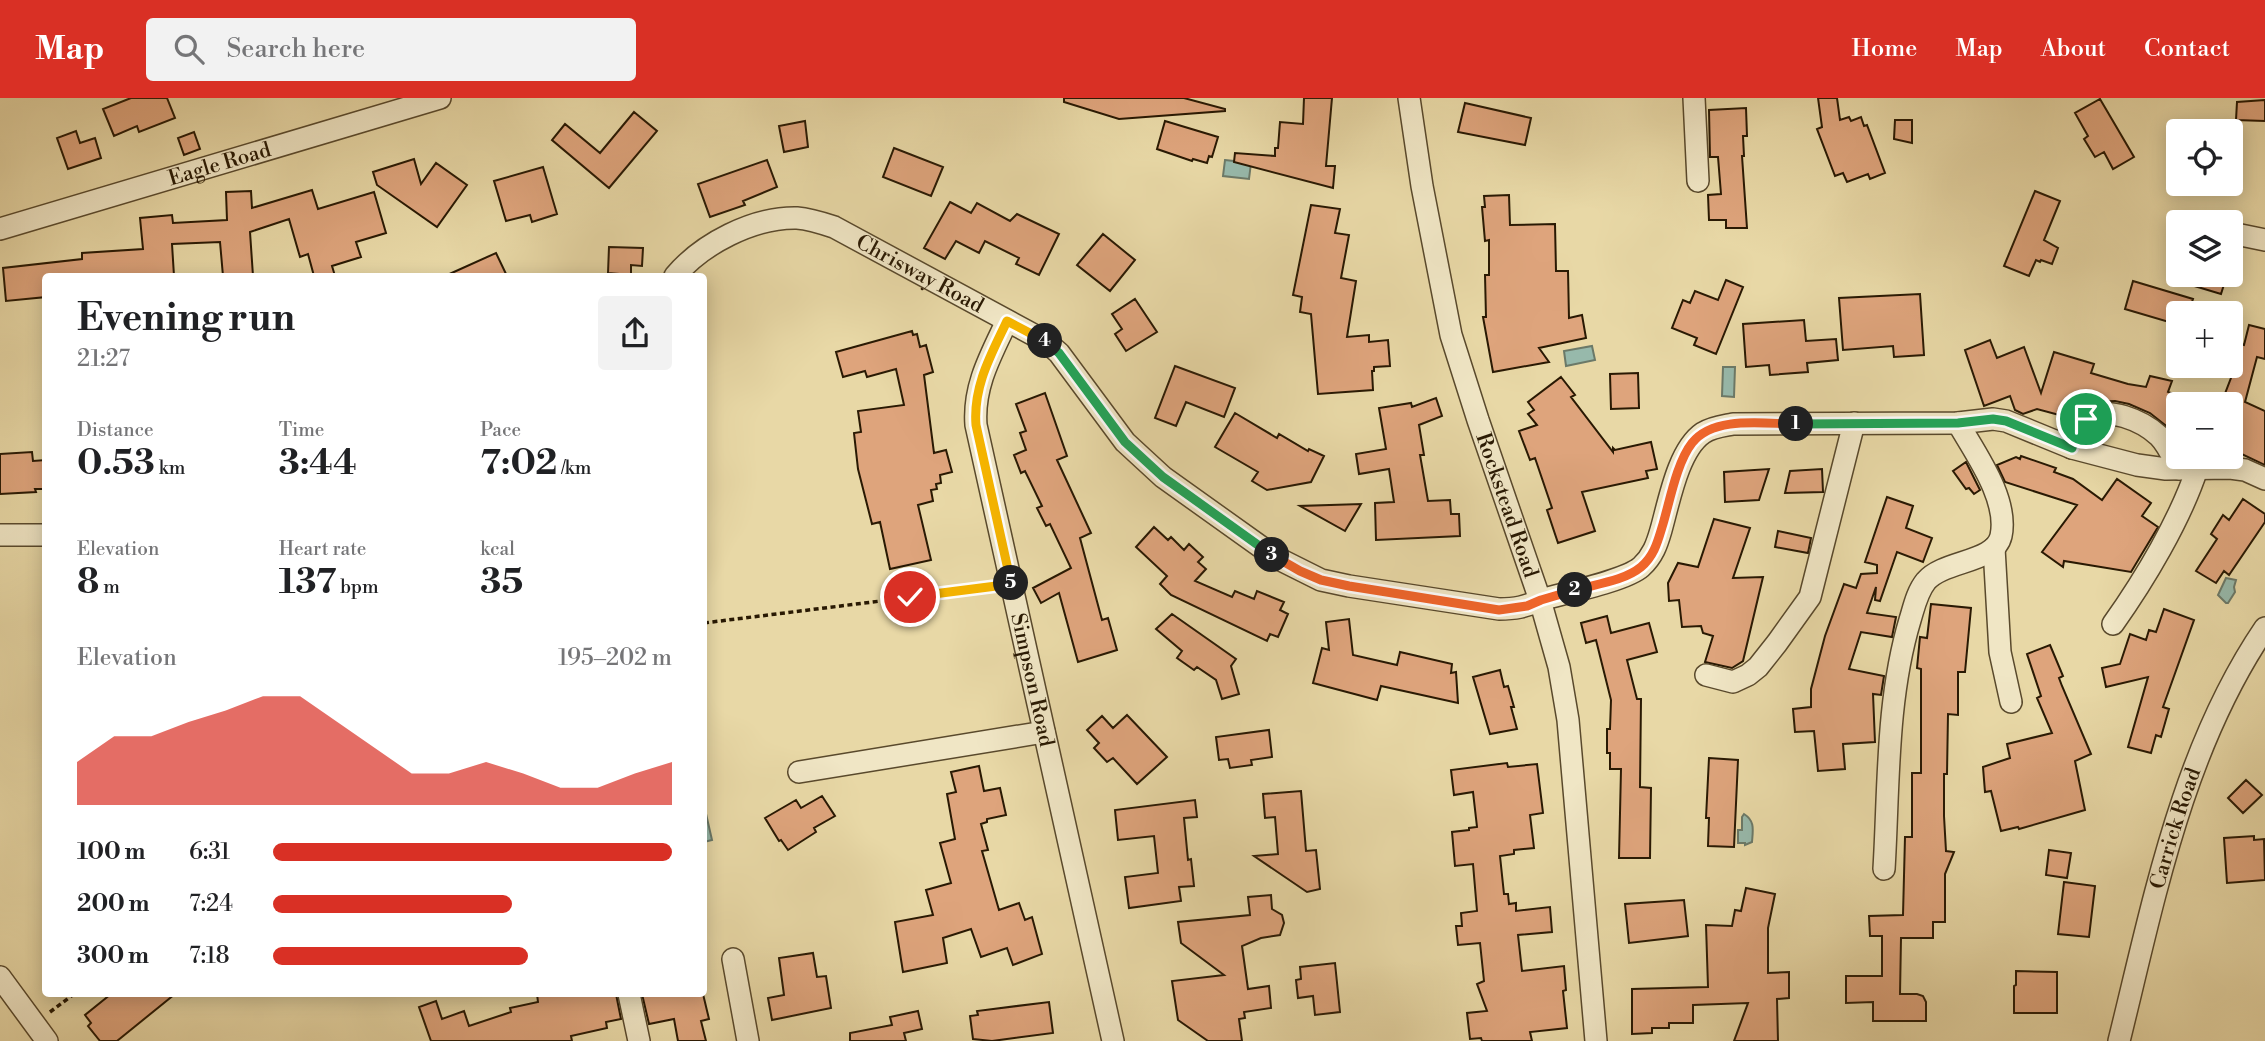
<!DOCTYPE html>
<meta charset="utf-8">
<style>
:root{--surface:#fff;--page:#f2f2f2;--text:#202124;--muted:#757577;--accent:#d93025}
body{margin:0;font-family:"Libre Bodoni",serif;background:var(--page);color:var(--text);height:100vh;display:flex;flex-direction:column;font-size:26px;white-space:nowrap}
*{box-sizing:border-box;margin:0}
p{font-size:23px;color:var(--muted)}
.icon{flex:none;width:38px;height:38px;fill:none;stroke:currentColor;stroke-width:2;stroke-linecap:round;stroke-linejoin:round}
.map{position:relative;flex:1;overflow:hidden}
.side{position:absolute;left:42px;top:175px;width:665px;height:724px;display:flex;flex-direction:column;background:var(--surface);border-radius:7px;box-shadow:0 4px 18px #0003}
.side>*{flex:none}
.controls{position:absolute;left:2166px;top:21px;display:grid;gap:14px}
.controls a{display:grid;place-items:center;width:77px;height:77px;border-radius:7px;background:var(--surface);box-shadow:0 4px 18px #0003;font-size:35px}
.pin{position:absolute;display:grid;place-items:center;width:60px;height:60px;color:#fff;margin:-30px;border:4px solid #fff;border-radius:50%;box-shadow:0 2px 7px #0007}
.km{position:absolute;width:35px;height:35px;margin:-18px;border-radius:50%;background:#222;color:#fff;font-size:19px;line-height:35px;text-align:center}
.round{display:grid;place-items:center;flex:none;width:74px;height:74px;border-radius:7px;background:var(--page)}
.summary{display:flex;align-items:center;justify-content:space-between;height:119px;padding:0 35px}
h1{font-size:38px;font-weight:700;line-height:52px}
.figures{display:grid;grid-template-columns:repeat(3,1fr);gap:10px;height:119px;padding:7px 35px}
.figures div{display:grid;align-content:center}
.figures b{font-size:35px;font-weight:700}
.figures small{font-size:19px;font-weight:400}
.figures p{font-size:19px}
.chart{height:196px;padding:14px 35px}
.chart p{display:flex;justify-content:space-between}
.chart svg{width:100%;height:126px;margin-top:7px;fill:var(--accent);opacity:.7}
ul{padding:0 35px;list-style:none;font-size:23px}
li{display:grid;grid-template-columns:112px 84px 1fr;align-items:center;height:52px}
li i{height:18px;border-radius:9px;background:var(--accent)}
header{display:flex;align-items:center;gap:42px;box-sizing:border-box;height:98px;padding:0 35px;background:var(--accent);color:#fff}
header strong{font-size:33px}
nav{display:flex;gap:38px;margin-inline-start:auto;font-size:24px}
.search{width:490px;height:63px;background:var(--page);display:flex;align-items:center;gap:18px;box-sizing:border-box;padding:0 24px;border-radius:7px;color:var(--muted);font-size:26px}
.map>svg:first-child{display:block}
.water{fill:#97b9ab;stroke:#6b7968;stroke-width:2}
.building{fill:#dea47c;stroke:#291903;stroke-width:2}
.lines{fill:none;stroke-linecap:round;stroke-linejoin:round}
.minor-casing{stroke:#59492c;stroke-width:24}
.path{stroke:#291903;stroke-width:3.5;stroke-dasharray:5 3.5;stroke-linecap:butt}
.minor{stroke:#f0e6c5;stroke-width:21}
.split-1-casing{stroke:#fff;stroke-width:14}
.split-2-casing{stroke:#fff;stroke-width:14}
.split-3-casing{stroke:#fff;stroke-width:14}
.split-4-casing{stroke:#fff;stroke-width:14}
.split-5-casing{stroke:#fff;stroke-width:14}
.split-6-casing{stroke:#fff;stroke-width:14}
.split-1{stroke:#22a559;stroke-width:9}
.split-2{stroke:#f0652b;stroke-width:9}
.split-3{stroke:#f0652b;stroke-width:9}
.split-4{stroke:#22a559;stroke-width:9}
.split-5{stroke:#f5b400;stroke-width:9}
.split-6{stroke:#f5b400;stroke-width:9}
.labels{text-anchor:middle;stroke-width:5;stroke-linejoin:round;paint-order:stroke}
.street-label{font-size:21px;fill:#291903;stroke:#f0e6c5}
</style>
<header>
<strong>Map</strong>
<div class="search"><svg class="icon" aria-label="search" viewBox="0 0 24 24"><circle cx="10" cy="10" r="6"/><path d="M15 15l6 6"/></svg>Search here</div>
<nav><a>Home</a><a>Map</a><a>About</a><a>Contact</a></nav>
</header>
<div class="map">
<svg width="2265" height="943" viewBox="0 0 2265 943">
<rect width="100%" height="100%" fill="#e8d8a6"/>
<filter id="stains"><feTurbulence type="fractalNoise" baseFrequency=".00286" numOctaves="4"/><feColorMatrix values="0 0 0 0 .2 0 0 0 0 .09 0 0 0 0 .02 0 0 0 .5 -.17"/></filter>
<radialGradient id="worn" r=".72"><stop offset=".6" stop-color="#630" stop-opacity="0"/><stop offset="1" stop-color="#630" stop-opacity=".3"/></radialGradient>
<path class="water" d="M1225 62 1251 65 1249 81 1223 78Z
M1592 248 1595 262 1566 268 1564 253Z
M1723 269H1735L1734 299 1722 298Z
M2226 480 2236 482 2234 489 2235 494 2228 505H2226L2218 497Z
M704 707 712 742 704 744Z
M1744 716C1755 723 1753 731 1752 744L1745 747V745H1738V732H1742V719Z"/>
<path class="building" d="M131 0H167L175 20 139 34 137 28 114 38 103 11Z
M1064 0H1184L1225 11V13L1119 21 1064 4Z
M1304 0H1332L1326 68H1335L1333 90 1234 64 1235 55 1275 58V50H1278L1280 24 1303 26Z
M1818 0H1837L1840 22 1849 19 1851 23 1861 19 1864 28 1867 27 1885 75 1870 81 1868 76 1847 84 1843 75 1835 78 1817 31 1822 29Z
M2100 1 2134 59 2113 71 2104 54 2095 59 2084 41 2088 38 2075 15Z
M2265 2V23L2236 22 2237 4Z
M1465 5 1531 20 1525 47 1458 34Z
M1746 10 1747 38H1743L1744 58H1742L1747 130H1726V122H1709L1708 97 1721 96 1718 59H1710L1709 12Z
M634 14 657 33 609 90 552 42 565 26 600 55Z
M1895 22H1912V45L1894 41Z
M805 23 808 49 784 54 779 28Z
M1165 23 1218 39 1212 59 1209 58 1207 65 1193 61 1192 63 1157 51Z
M76 33 80 45 95 40 101 60 68 71 57 40Z
M194 34 200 51 184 57 178 40Z
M894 50 943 69 931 98 883 79Z
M414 61 421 86 436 65 467 87 437 129 377 87 373 74Z
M767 62 777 89 743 103 745 107 710 119 698 86Z
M543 69 557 116 532 124 530 117 506 123 494 83Z
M312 92 318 111 374 94 386 135 356 144 361 159 332 168 335 178H314L308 156 300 159 289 121 250 134 253 178H223L220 144 172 146 174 178H46V199L6 203 3 170 82 161V155L143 151 140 120 172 117 173 125 227 122 226 94 251 93 252 110Z
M2035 93 2060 103 2044 142 2058 150 2052 166 2041 162 2040 164 2036 162 2029 178 2004 168Z
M1509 97 1510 127 1555 126 1556 173H1568L1569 220 1582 217 1586 240 1539 250 1549 264 1493 274 1483 219H1486L1485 177H1489V142L1485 143 1482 109H1485L1484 98Z
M950 104 971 115 977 105 1010 123 1017 116 1059 136 1039 177 1016 166 1019 160 985 143 979 155 956 143 945 161 924 150Z
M1311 107 1340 111 1335 135 1349 137 1341 180 1356 183 1347 239 1369 237V244L1388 242 1390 268 1374 269V273H1372L1373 292 1318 296 1311 216 1300 214 1302 199 1293 197Z
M1103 136 1135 162 1110 193 1077 167Z
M609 149 643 150 642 168 631 167V177L608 175Z
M496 155 507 178H445Z
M2172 177H2227L2221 196 2171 181Z
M1726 182 1743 189 1716 256 1694 247 1697 240 1672 230 1683 202 1690 205 1695 193 1718 202Z
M2133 183 2193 201 2188 215H2179V227L2125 211Z
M1920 196 1924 257 1894 259 1893 248 1843 252 1839 200Z
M1135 201 1157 234 1126 253 1115 236 1122 231 1112 216Z
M1804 222 1806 243 1836 241 1838 262 1807 265 1808 274 1770 277 1769 267 1746 269 1743 226Z
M2249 227 2265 231V261L2257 259 2245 304 2265 313V367L2231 351V306H2221L2234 272 2231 271V244L2244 247Z
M912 233 913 237 917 236 920 249 926 247 933 274 924 277 934 355 946 352 952 374 940 377 941 385 936 386 937 391 931 392 933 403 918 407 931 462 890 471 880 424 872 426 858 371 854 335 861 334 858 313 904 307 896 271 867 279 865 273 843 279 836 254Z
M1990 242 1997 260 2024 249 2041 295 2054 254 2094 266 2091 275 2128 286 2146 289 2150 278 2172 283 2168 294 2179 298V338L2150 315 2129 306 2115 303 2093 304 2079 311 2066 307 2063 318 2037 311 2023 316 2015 312 2010 298 1984 308 1965 252Z
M1175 268 1235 290 1224 319 1186 304 1176 328 1155 320Z
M1638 275 1639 310 1611 311 1610 276Z
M1561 279 1575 297 1571 299 1613 354V350L1615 352 1651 344 1657 371 1646 373 1648 380 1582 394 1595 433 1558 445 1547 412 1552 410 1535 360 1530 362 1519 333 1537 327 1528 316 1534 312 1528 304Z
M1045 295 1067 358 1057 362 1091 435 1080 440 1102 522 1108 520 1117 552 1078 564 1059 495 1041 505 1033 490 1071 470 1050 426 1046 428 1037 410 1042 408 1025 373 1021 375 1014 357 1026 352 1020 335 1026 333 1016 306Z
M1436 300 1442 318 1419 327 1424 357H1420L1428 403 1450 402 1451 416H1459L1460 438 1376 442 1375 405 1394 404 1389 371 1359 376 1356 356 1386 351 1379 310 1411 305 1412 309Z
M1235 315 1277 340 1279 336 1308 353 1309 351 1324 358 1311 384 1267 392 1252 383 1258 374 1215 349Z
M32 354 33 363 46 362V391H35L36 394 0 396V356Z
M2021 358 2056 370 2054 374 2073 381 2102 402 2117 381 2151 405 2142 418 2158 429 2131 474 2064 463 2063 469 2042 454 2077 407 2005 384 1997 367 2016 359 2020 361Z
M1966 364 1980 392 1974 396 1969 390 1966 391 1953 373Z
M1769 371 1759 402 1725 404 1724 374Z
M1822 371 1823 394 1785 395 1790 373Z
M1887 399 1913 408 1906 430 1932 440 1923 464 1897 454 1880 503 1875 502 1876 489 1867 515 1896 519 1892 539 1861 534 1849 571 1884 578 1881 597 1873 596 1875 644 1843 646 1845 671 1818 673 1814 633 1795 634 1793 611 1811 609V591L1825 538 1844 486 1856 490 1861 476 1877 475V467L1865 464Z
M2243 401 2265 416V424L2229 477 2224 473 2216 485 2196 473 2217 441 2211 436 2223 417 2229 422Z
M1361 406 1345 433 1300 408Z
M1714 421 1750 430 1733 480 1763 479 1743 563 1732 570 1705 564 1713 538 1703 535 1701 528 1682 529 1679 502 1669 503 1668 485 1678 465 1698 469Z
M1154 429 1168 442 1171 439 1184 452 1189 446 1203 459 1198 464 1206 471 1195 483 1232 499 1235 493 1254 501 1257 493 1284 504 1280 512 1288 516 1278 539 1270 536 1267 543 1171 497 1160 486 1167 478 1136 449Z
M1778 433 1811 440 1808 455 1775 449Z
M1931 506 1971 510 1965 574H1958V617L1948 616 1947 676H1944V718L1946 753 1954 754 1945 776V824H1933V840H1901L1900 896H1917L1923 898 1926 904V923H1873V904L1846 905V878H1882V838H1870L1869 818 1903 817 1905 739H1912V675H1921V571L1917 570 1920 539 1927 540Z
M2164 511 2194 522 2163 609 2169 611 2161 639 2156 637 2151 655 2128 649 2148 579 2106 589 2102 570 2120 566 2130 536 2146 542 2149 532 2156 534Z
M1172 516 1236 561 1231 568 1239 596 1222 601 1216 582 1197 569 1194 572 1177 560 1182 553 1156 531Z
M1607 518 1611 535 1649 525 1657 554 1627 562 1637 601H1641L1640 689 1651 690 1650 760H1619L1621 671H1610V655H1607V631H1610L1611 602 1596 542 1586 545 1581 525Z
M1349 521 1353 557 1397 567 1400 554 1452 566 1451 575 1456 574 1458 605 1381 588 1377 602 1313 585 1322 550 1329 552 1326 524Z
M2050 547 2063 578 2059 580 2062 588 2091 656 2075 663 2085 712 2019 731 2018 729 2001 733 1991 693 1985 694 1983 669 2010 660 2007 646 2052 635 2037 600 2041 598 2027 556Z
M1500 572 1504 589 1508 588 1514 609H1511L1517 631 1490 636 1473 579Z
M1127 617 1167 659 1137 686 1113 660 1107 664 1094 650 1099 645 1087 632 1102 618 1113 630Z
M1269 632 1272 659 1251 662 1252 667 1230 670 1228 661 1219 662 1216 639Z
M1709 660 1738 662 1734 749 1708 748 1709 720H1706Z
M1507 665 1508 669 1537 666 1543 715 1530 717 1534 750 1514 752V756L1500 758 1504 796H1508L1509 806 1516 805V813L1550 809 1552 834 1518 837 1522 873 1564 868 1566 892 1563 893 1567 930 1530 934 1532 943H1482L1481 940 1470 941 1467 915 1487 913 1477 886 1484 883 1480 845 1458 847 1456 828H1462L1461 815 1477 813 1473 766 1455 768 1452 734 1469 732V730L1477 729 1473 694 1454 697 1451 672Z
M979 668 984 693 1000 690 1006 717 987 721V724L981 726 988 752 982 753 999 812 1019 805 1025 822 1032 819 1042 856 1013 867 1007 850 981 859 971 831 943 840 947 865 903 874 895 824 933 817 926 792 951 785 940 745 955 741 947 696 956 694 951 674Z
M2246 682 2262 697 2243 715 2228 700Z
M1301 693 1306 753 1316 752 1320 791 1307 794 1254 758 1278 756 1275 719 1265 720 1263 696Z
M822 698 835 718 814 730 816 734 788 752 781 742 779 743 765 720 796 702 801 710Z
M1195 702 1197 719 1184 720 1188 762 1191 761 1194 788 1179 789 1181 803 1129 810 1125 779 1158 775 1154 738 1118 742 1115 712Z
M2254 738V742L2264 741 2265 782 2227 785 2224 740Z
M2049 752 2071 755 2067 780 2046 777Z
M2064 784 2095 788 2089 839 2058 836Z
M1746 790 1775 796 1768 830V875L1789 874V900L1777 901 1778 943H1734L1748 905 1693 907V925H1669V930H1652V935L1632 936V891L1708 889 1706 827 1732 828 1735 812 1741 813Z
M1271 797 1272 811 1282 817 1284 825 1280 837 1261 840 1242 848 1248 891 1269 888 1271 910 1244 914 1245 920 1239 921 1242 943H1208L1178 922 1172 883 1224 877 1181 845 1178 824 1250 817 1248 799Z
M1684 802 1688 838 1629 845 1625 806Z
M813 855 817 879 826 878 831 910 772 922 768 900 784 897 779 860Z
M1335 865 1340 914 1315 917 1313 898 1298 900 1296 882 1301 881 1300 869Z
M2016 873 2057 874V915H2014V888L2016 887Z
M111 896H175L117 943H100L88 928 91 925 85 917Z
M537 896H616L621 921 606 924 607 930 571 938 572 943H431L419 909 436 903 442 921 464 913 469 928 511 914 510 910 538 904Z
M642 896H703L709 921 701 923 706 943H678L674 921 649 926Z
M1049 904 1053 935 992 943 973 941 970 918 978 917 977 913Z
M918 913 922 931 904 935 906 943H850V935L892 927 890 919Z"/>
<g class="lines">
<g class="minor-casing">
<g id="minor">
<path id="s1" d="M1409 0 1422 88 1451 237 1478 322 1540 502 1559 569 1568 622 1596 943"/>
<path d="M1694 0 1698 83"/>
<path id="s2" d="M0 131 440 0"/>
<path d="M2231 135 2265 142"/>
<path id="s3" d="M675 178C702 146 753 119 797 120 810 121 822 125 834 129L1045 243 1059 255 1125 344 1163 379 1275 459 1321 482 1349 488 1499 511C1515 511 1526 509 1540 502 1564 495 1625 483 1641 469 1653 458 1657 446 1661 432 1669 404 1678 352 1703 335 1712 329 1723 328 1733 326L1958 325 1993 321 2006 323 2072 350 2137 367 2166 371 2230 370 2245 372 2265 381"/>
<path id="s4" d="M1007 223C991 257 973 288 976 327L1113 943"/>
<path d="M2072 350C2075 340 2078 327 2087 321 2107 307 2143 323 2159 338 2168 347 2173 360 2179 371"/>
<path d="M0 437H46"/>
<path d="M1994 450 2000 554 2011 604"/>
<path d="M2113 526C2145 481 2180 422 2197 371"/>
<path d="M1706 577 1733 584 1748 577 1758 569 1777 545 1810 499 1854 325"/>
<path d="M799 674 1044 634"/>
<path d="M1884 771C1889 689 1886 602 1910 522 1914 509 1917 494 1926 483 1944 462 1995 465 2001 438 2009 401 1975 355 1958 325"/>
<path d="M733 861 748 943"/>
<path d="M0 879 47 943"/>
<path d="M629 896 639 943"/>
<path id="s5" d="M2119 943C2154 802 2182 652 2265 530"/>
</g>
</g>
<path class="path" d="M704 525 993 489
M50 914 74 896"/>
<use href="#minor" class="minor"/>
</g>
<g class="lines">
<g class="split-1-casing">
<path id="split-1" d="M1796 326 1958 325 1993 321 2006 323 2072 350 2076 336 2086 321"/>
</g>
<g class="split-2-casing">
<path id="split-2" d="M1575 492C1596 486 1624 483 1641 469 1655 457 1658 442 1663 426 1670 402 1677 364 1692 345 1714 317 1765 326 1796 326"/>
</g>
<g class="split-3-casing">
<path id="split-3" d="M1272 457 1300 473 1321 482 1349 488 1499 512 1527 508 1541 502 1575 492"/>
</g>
<g class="split-4-casing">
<path id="split-4" d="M1045 243 1059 255 1125 344 1163 379 1272 457"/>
</g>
<g class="split-5-casing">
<path id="split-5" d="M1011 485 976 327C973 288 991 257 1007 223L1045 243"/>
</g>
<g class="split-6-casing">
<path id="split-6" d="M910 499 1012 486 1011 485"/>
</g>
<use href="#split-1" class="split-1"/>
<use href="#split-2" class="split-2"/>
<use href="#split-3" class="split-3"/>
<use href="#split-4" class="split-4"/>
<use href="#split-5" class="split-5"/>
<use href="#split-6" class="split-6"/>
</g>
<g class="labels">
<g class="street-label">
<text dy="7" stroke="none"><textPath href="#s2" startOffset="229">Eagle Road</textPath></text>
<text dy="7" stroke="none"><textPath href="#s3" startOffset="275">Chrisway Road</textPath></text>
<text dy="7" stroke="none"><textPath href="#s1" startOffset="420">Rockstead Road</textPath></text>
<text dy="7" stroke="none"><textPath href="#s4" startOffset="371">Simpson Road</textPath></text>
<text dy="7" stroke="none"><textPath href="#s5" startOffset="220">Carrick Road</textPath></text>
</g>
</g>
<rect width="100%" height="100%" filter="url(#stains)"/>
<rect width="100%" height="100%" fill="url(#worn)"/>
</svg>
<div class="controls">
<a><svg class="icon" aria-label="locate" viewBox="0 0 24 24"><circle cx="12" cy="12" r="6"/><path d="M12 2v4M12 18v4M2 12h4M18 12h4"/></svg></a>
<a><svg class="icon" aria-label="layers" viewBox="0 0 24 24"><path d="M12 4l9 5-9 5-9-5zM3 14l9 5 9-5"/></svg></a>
<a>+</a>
<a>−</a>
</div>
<div class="pin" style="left:2086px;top:321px;background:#1e9e55"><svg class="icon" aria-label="arrive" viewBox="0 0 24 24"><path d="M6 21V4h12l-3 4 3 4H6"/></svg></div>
<div class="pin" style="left:910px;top:499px;background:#d93025"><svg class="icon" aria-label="check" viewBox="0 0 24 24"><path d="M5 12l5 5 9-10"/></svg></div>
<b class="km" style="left:1796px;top:326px">1</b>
<b class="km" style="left:1575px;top:492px">2</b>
<b class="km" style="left:1272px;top:457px">3</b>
<b class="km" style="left:1045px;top:243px">4</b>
<b class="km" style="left:1011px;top:485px">5</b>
<section class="side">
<div class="summary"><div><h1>Evening run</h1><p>21:27</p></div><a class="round"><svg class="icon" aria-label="share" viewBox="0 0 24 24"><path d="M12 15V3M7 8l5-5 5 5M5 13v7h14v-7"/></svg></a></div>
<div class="figures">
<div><p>Distance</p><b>0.53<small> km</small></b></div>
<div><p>Time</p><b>3:44</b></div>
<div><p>Pace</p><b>7:02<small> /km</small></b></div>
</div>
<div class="figures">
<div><p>Elevation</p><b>8<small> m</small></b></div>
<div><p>Heart rate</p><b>137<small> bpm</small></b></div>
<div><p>kcal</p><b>35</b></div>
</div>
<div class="chart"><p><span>Elevation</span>195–202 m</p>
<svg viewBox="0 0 160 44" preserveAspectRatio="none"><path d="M0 44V29L10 20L20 20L30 15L40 11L50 6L60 6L70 15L80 24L90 33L100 33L110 29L120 33L130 38L140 38L150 33L160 29V44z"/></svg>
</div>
<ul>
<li><b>100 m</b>6:31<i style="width:100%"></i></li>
<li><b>200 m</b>7:24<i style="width:60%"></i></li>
<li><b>300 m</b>7:18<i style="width:64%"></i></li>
</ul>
</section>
</div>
